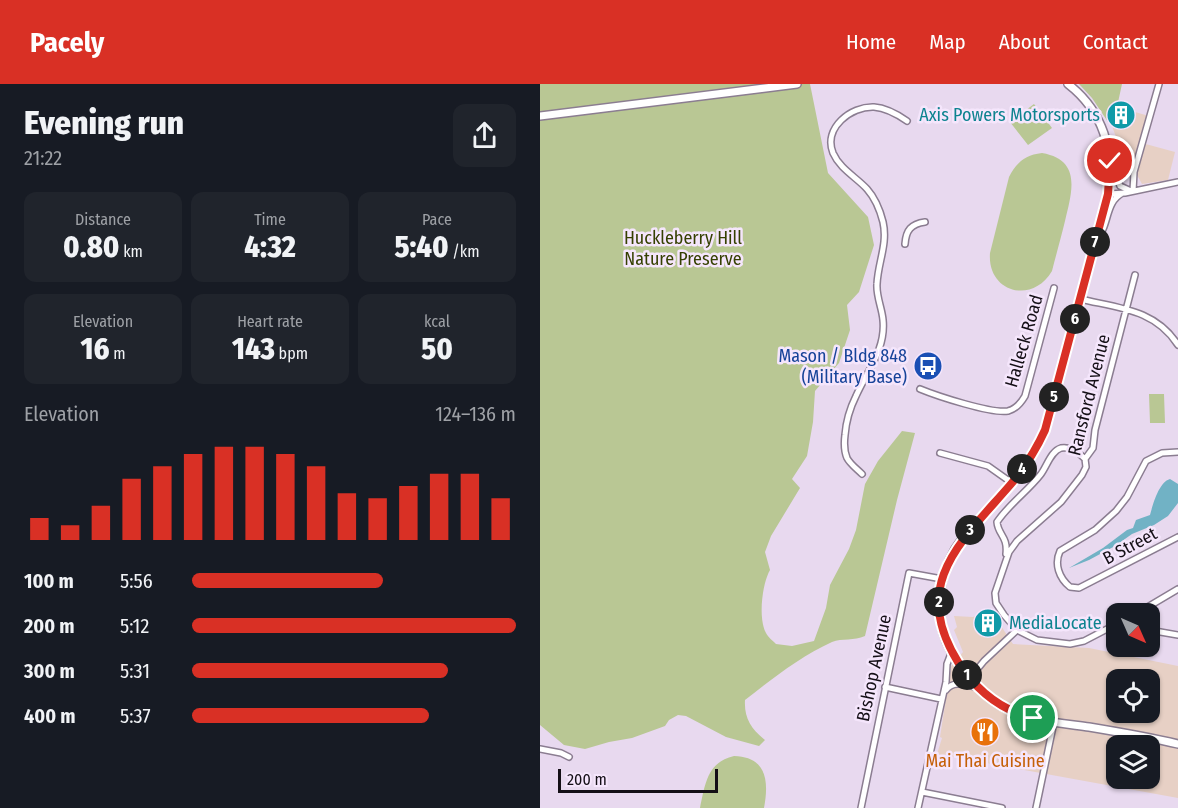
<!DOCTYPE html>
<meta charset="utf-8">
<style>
:root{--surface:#171b24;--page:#20242c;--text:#f1f3f6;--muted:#9ea1a6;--accent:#d93025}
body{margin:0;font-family:"Fira Sans Condensed",sans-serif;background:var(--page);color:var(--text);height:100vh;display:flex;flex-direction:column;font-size:22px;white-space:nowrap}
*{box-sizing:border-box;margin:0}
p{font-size:20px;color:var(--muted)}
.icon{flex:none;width:33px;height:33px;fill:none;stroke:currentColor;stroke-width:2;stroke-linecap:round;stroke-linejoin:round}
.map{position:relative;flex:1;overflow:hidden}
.side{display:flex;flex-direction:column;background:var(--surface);width:540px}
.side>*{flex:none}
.needle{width:39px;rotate:135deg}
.buttons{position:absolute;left:566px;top:519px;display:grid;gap:12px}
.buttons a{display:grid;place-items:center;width:54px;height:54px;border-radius:12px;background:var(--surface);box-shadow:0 2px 4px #0004;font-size:30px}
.scale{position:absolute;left:18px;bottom:15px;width:160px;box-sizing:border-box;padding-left:6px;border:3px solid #140f16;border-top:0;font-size:16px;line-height:21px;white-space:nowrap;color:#140f16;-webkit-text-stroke:4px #f5e6fc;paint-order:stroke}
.pin{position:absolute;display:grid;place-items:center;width:51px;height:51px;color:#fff;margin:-26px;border:3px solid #fff;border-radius:50%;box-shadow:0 2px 6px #0007}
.km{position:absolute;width:30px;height:30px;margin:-15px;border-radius:50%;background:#222;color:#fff;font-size:16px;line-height:30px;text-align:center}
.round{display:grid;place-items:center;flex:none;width:63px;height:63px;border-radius:12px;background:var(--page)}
.headline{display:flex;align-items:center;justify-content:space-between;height:102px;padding:0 24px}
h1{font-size:33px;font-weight:800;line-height:45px}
.stats{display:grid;grid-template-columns:repeat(3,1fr);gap:9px;height:102px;padding:6px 24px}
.stats div{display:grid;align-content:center;border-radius:12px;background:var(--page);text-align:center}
.stats b{font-size:30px;font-weight:800}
.stats small{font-size:16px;font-weight:400}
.stats p{font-size:16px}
.chart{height:168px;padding:12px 24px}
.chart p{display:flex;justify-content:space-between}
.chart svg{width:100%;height:108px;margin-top:6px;stroke:var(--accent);stroke-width:6}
ul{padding:0 24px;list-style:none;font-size:20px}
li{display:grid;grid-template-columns:96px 72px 1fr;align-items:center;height:45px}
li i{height:15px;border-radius:8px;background:var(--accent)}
header{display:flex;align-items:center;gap:36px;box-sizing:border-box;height:84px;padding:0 30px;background:var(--accent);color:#fff}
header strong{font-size:28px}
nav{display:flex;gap:33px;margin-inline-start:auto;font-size:21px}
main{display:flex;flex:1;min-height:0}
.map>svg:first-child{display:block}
.commercial{fill:#e7d0c5;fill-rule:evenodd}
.green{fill:#b9c794}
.water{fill:#71b2c5}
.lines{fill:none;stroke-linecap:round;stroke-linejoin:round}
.minor-casing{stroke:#8b7d91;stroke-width:8}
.major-casing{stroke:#8b7d91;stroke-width:10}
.minor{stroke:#fff;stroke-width:5}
.major{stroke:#fff;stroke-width:7}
.route-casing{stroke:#fff;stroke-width:12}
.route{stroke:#d93025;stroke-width:8}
.labels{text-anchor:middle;stroke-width:5;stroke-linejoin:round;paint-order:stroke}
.culture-label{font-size:18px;fill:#0d838f;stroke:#f5e6fc;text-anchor:end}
.park-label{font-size:18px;fill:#354001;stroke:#f5e6fc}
.street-label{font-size:18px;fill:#140f16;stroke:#f5e6fc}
.transit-label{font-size:18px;fill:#164399;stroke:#f5e6fc;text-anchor:end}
.food-label{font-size:18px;fill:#c56008;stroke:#f5e6fc}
</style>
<header>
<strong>Pacely</strong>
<nav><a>Home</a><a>Map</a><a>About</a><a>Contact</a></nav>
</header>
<main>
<section class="side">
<div class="headline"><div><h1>Evening run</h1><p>21:22</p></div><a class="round"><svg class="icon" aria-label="share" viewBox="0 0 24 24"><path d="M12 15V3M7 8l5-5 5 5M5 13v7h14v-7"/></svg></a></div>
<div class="stats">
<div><p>Distance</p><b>0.80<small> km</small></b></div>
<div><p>Time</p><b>4:32</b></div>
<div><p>Pace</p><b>5:40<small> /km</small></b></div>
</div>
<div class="stats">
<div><p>Elevation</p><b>16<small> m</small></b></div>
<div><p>Heart rate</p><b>143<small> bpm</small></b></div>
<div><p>kcal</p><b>50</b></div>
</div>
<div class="chart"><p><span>Elevation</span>124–136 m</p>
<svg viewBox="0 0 160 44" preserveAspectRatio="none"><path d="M5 44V35M15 44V38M25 44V30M35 44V19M45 44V14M55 44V9M65 44V6M75 44V6M85 44V9M95 44V14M105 44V25M115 44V27M125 44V22M135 44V17M145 44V17M155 44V27"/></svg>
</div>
<ul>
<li><b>100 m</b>5:56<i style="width:59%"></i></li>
<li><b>200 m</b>5:12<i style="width:100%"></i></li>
<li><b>300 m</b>5:31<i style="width:79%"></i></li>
<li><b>400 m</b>5:37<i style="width:73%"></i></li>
</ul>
</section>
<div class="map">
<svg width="638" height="724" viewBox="0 0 638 724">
<rect width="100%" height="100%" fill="#e8d9ef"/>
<path class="commercial" d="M574 22 609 32 602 59 635 68 628 96 602 100 597 91 600 75 582 70 571 39Z
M449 524 473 560 549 564 638 582V714L397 670 402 654 400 653 411 582 423 568 414 546 417 543 414 532 433 533ZM576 596H609V628H576ZM576 662H609V694H576Z"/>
<path class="green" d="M0 0H270L288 89 328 133 334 161 319 208 307 221 310 246 299 279 275 307 273 338 267 372 252 395 260 404 231 452 225 468 230 486C222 500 218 535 226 549 228 553 233 557 236 560L252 562 274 557 286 524 290 501 309 465 316 446 325 400 338 377 362 347 375 349 357 416 325 552C314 557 302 554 292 558 261 572 232 595 205 616 204 634 211 645 225 656L219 662 186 653 146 632 138 631 129 636 125 642 92 654 69 658 45 665 24 661 0 641Z
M539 0H582L577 23 574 22 568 38 552 14Z
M494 20 512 44 488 61 470 38Z
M502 69C542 76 532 108 525 137 521 154 516 171 512 187 492 221 447 208 450 169L469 93C477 78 485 71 502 69Z
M609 310H624L625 339H610Z
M194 672C227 673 229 697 224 724H160C165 701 167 678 194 672Z"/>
<path class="water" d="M630 395 638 400V419L628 432 614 441 592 450 575 462 549 476 529 484 563 464 587 446 593 444 596 436 610 431C613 420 619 398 630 395Z"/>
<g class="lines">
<g class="minor-casing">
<path id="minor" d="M571 78 580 102 591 107
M593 107 594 88 619 0
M568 110 585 109 638 98
M556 155C570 143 564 118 583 109
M365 160C366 146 371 140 385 138
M540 215C578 224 615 225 638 261
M380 305C397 312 452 330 468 327 476 325 481 319 485 312L514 204
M638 368 622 369 606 377 587 413 576 427 555 446 520 467C514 480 519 494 530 503L539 504 638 453
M400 369 448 382 472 399
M322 390C317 385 310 380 307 374 304 367 304 359 305 351 306 338 310 324 316 312 327 287 346 265 343 236 342 224 336 212 337 200 338 178 348 160 343 138 340 126 335 114 327 105 316 93 300 85 293 69 283 44 311 22 334 23 347 24 357 30 367 37
M466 470C468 452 458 451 457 438 469 420 488 407 501 390 507 382 511 367 521 364 529 362 540 369 545 375
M602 530 606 524 638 505
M576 543 569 544 544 557 530 560 497 556 477 546 464 531 456 519 455 509 469 468 477 457 521 418 542 391 546 383 545 375 553 364 555 346 595 191
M609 546 638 551
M430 594 444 577 477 546
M345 603 401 615
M406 606C413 596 426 601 436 603
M0 665 21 669 29 673
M382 708 462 724
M321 724 369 489 402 495
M378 724 406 598 407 580 412 567
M496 724 514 638"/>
</g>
<g class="major-casing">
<path id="major" d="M528 0C563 27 575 67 568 110L505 346C490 377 470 401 447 427 436 439 424 451 415 465 399 492 394 527 406 557 417 582 437 608 461 622 487 637 520 639 549 643 579 648 609 653 638 660
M0 32 257 0"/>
</g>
<use href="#minor" class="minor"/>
<use href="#major" class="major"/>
</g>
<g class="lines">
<g class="route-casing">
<path id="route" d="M493 634C460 626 436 606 418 578 369 499 422 457 471 400 485 383 496 366 505 346L568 110 570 77"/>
</g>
<use href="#route" class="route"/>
</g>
<defs>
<g id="building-disc" transform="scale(1.5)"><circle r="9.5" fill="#0f9aa8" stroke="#f5e6fc"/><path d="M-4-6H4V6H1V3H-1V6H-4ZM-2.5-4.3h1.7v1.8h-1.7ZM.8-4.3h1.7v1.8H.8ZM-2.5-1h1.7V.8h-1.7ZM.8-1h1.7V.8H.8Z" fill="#fff"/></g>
<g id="bus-disc" transform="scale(1.5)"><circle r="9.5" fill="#1a4fb4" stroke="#f5e6fc"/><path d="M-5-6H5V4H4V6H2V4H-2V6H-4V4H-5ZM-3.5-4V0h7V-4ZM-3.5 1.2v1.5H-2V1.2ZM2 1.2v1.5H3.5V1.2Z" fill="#fff"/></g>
<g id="restaurant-disc" transform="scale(1.5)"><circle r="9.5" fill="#e8710a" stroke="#f5e6fc"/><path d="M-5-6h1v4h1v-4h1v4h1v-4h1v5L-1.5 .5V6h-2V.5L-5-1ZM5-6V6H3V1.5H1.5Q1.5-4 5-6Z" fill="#fff"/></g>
</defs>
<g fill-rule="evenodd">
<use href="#building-disc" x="581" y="31"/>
<use href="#bus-disc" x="388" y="282"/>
<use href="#building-disc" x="448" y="539"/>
<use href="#restaurant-disc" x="445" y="648"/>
</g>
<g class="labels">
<g class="culture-label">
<text x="560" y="37">Axis Powers Motorsports</text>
<text x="469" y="545" text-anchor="start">MediaLocate</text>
</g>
<g class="park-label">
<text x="143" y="160">Huckleberry Hill<tspan x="143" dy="21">Nature Preserve</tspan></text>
</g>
<g class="street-label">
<text transform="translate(484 257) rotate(-74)" y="6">Halleck Road</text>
<text transform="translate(549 311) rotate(-76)" y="6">Ransford Avenue</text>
<text transform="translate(590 462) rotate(-28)" y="6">B Street</text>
<text transform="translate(334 584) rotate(-78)" y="6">Bishop Avenue</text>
</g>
<g class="transit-label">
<text x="367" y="278">Mason / Bldg 848<tspan x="367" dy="21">(Military Base)</tspan></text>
</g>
<g class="food-label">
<text x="445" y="683">Mai Thai Cuisine</text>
</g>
</g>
</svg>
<div class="buttons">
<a><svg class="needle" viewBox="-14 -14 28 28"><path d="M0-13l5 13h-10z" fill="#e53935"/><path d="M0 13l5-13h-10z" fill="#9ea1a6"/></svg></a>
<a><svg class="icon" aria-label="locate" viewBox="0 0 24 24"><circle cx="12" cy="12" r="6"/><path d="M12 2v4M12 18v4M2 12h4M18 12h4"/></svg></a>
<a><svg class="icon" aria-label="layers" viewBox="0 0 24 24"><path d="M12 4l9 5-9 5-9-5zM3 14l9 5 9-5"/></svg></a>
</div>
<div class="scale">200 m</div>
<div class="pin" style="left:493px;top:634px;background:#1e9e55"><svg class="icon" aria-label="arrive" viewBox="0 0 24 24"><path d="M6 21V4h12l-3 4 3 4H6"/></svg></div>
<div class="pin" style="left:570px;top:77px;background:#d93025"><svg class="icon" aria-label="check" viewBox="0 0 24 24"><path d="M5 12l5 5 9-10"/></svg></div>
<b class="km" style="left:427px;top:591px">1</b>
<b class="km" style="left:399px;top:518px">2</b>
<b class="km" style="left:430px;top:446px">3</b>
<b class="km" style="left:482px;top:385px">4</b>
<b class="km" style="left:514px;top:313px">5</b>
<b class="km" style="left:535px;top:235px">6</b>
<b class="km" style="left:555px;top:158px">7</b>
</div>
</main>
